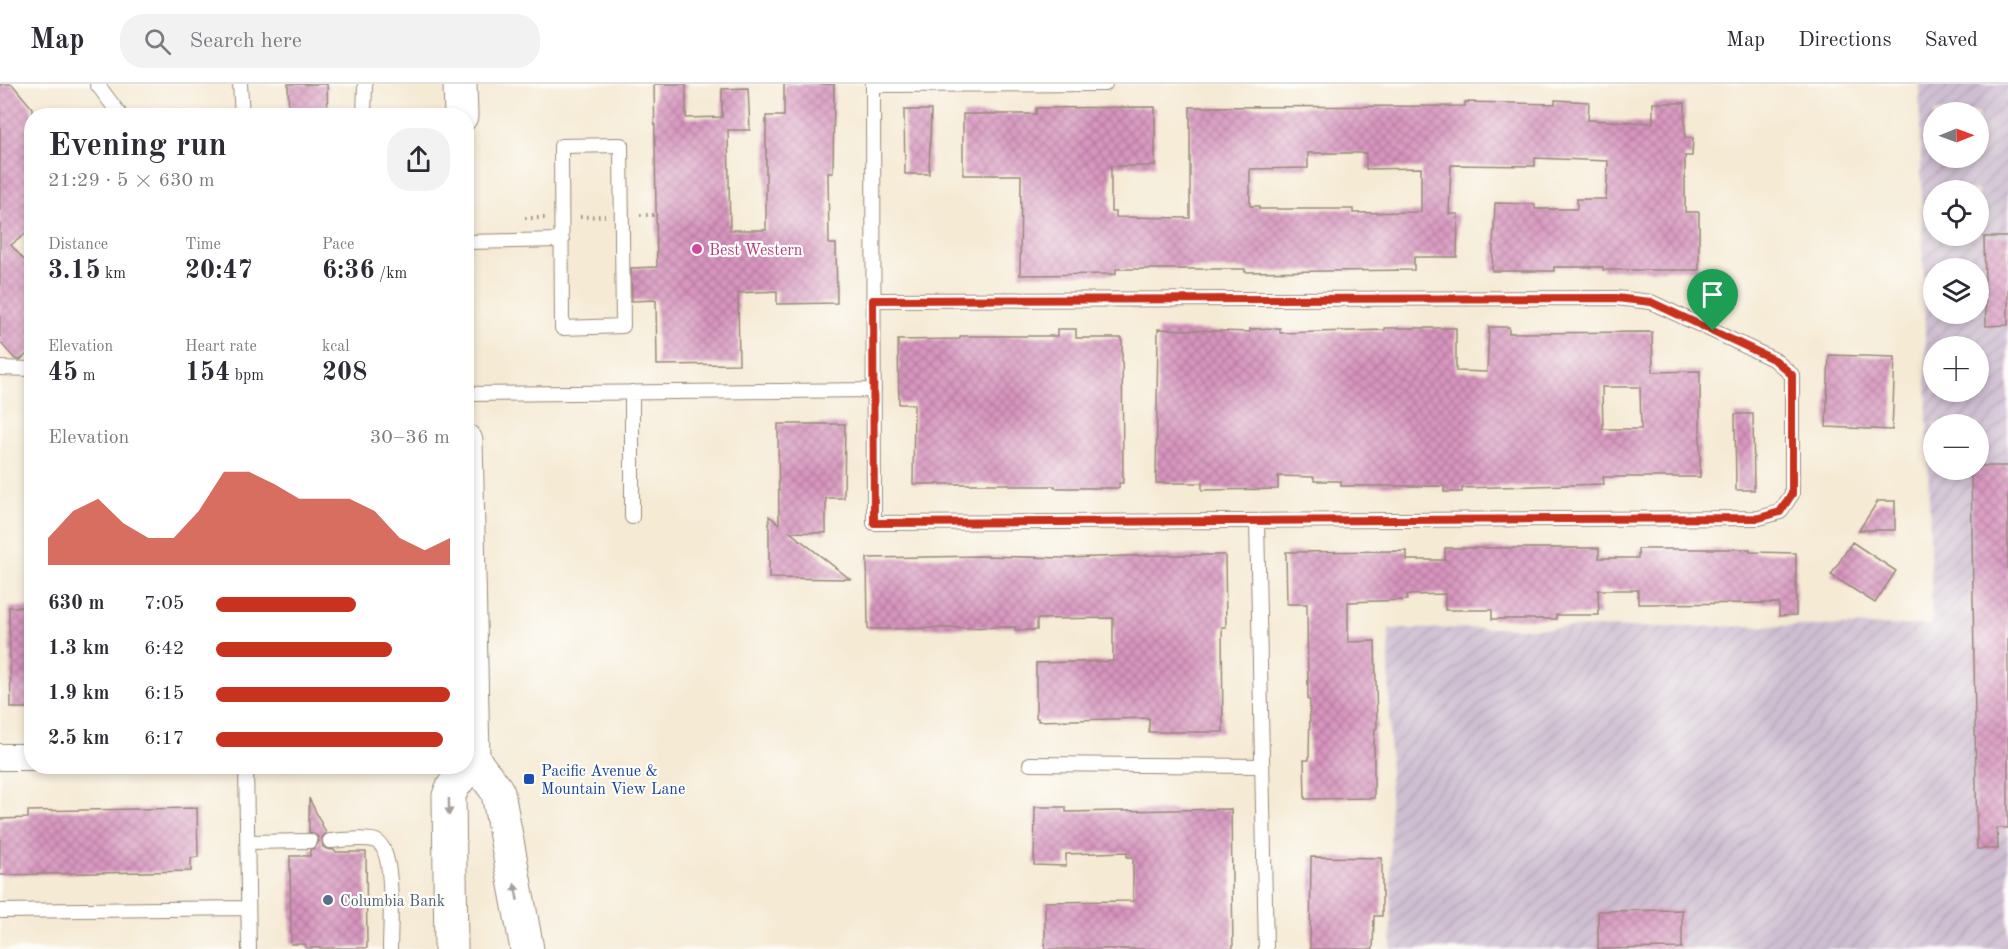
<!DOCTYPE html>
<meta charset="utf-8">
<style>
:root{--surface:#fff;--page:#f2f2f3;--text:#2b2b33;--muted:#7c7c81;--line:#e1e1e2;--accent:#c8321e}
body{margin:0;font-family:"Old Standard TT",serif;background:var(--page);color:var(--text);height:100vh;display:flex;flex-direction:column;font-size:22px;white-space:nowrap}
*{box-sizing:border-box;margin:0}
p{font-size:20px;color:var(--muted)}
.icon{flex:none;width:33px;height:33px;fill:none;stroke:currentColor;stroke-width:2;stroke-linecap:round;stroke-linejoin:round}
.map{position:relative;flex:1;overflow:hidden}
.side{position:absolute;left:24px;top:24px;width:450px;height:666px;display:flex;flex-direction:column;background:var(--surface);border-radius:24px;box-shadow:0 3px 9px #0003}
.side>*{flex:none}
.needle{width:39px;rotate:89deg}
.controls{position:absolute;left:1923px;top:18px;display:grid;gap:12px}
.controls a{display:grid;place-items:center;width:66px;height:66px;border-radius:50%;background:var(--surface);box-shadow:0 3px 9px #0003;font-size:30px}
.pin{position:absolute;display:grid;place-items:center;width:51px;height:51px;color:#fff;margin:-62px -26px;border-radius:50% 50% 50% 0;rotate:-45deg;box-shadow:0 0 6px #0007}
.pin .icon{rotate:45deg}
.round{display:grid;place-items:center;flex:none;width:63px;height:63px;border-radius:24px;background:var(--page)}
.summary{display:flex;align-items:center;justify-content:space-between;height:102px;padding:0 24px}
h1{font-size:33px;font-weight:800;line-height:45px}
.metrics{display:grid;grid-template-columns:repeat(3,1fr);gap:9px;height:102px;padding:6px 24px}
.metrics div{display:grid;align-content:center}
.metrics b{font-size:26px;font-weight:800}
.metrics small{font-size:16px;font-weight:400}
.metrics p{font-size:16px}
.chart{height:168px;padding:12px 24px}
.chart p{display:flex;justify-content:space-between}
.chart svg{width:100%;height:108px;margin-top:6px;fill:var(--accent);opacity:.7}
ul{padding:0 24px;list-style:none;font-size:20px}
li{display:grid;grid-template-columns:96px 72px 1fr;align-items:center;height:45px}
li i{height:15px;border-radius:8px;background:var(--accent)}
header{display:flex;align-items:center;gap:36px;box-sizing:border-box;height:84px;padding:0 30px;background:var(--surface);border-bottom:2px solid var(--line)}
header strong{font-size:28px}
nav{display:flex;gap:33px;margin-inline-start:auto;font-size:21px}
.search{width:420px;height:54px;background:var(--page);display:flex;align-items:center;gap:15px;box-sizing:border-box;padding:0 21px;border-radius:24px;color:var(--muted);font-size:22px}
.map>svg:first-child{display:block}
.industrial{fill:url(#industrial-furrows);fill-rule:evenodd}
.building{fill:url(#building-cross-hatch);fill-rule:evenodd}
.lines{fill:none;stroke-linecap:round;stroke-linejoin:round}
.lane-casing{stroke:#988a79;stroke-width:16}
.street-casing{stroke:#988a79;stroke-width:28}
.highway-casing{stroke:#988a79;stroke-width:35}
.path{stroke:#988a79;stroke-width:4;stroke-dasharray:1.5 4.5;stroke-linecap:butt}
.lane{stroke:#fff;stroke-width:14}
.street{stroke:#fff;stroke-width:26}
.highway{stroke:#fff;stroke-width:33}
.oneway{fill:#a79f9a}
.route-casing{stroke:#fff;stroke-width:12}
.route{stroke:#c8321e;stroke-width:8}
.hotel-dot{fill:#d1479c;stroke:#fdfcf7;stroke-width:2}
.transit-dot{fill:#1a4fb4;stroke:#fdfcf7;stroke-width:2}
.service-dot{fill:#5c6f8a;stroke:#fdfcf7;stroke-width:2}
.labels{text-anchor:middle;stroke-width:4.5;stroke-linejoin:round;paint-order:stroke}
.hotel-label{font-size:16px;fill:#b23c85;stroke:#fdfcf7;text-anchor:start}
.transit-label{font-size:16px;fill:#164399;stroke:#fdfcf7;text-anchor:start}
.service-label{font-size:16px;fill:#4e5e75;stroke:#fdfcf7;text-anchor:start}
</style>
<header>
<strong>Map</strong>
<div class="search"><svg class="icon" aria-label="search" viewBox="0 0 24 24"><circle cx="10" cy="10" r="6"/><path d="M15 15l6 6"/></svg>Search here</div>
<nav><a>Map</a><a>Directions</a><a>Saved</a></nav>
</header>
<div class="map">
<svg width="2008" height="865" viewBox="0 0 2008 865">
<defs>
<pattern id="industrial-furrows" width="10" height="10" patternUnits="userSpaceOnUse" patternTransform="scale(1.5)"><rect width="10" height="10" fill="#cebed1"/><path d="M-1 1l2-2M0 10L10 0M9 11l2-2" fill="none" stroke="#b2a3b3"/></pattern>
<pattern id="building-cross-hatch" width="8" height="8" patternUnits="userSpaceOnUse" patternTransform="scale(1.5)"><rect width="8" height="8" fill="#d895bf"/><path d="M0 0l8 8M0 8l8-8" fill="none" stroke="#b07a9b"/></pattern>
</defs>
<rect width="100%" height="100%" fill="#fdfcf7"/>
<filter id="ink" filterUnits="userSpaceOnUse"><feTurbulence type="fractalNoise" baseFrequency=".0167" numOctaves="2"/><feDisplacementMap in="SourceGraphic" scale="12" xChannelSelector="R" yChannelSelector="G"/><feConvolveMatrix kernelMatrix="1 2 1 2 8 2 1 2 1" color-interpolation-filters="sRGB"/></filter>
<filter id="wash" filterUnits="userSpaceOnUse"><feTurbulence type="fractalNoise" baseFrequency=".008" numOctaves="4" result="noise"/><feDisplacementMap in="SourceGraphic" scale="24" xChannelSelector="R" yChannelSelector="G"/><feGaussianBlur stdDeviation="1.35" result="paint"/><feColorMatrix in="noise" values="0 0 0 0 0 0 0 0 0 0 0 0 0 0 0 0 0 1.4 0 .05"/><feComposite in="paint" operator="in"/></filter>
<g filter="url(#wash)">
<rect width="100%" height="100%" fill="#f5ead4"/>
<path class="industrial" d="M1919 0H2008V865H1391L1389 545 1932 541ZM1934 28H1978V74H1934ZM1934 106H1978V152H1934ZM1934 184H1978V230H1934ZM1934 262H1978V308H1934ZM1934 340H1978V386H1934Z"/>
<g id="blocks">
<path class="building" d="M0 0H12L32 24V145L11 161 32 185V266L20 276 15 275 0 258Z
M288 0H327L328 32H289Z
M654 0H686V34L722 33V5L748 4 750 46H728L730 146H766V32H784V0H834L833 89H828L829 160H836L837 219 777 220V207L738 209 739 280 657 281 656 216 632 217 631 184 657 183Z
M1555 16 1589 18 1588 36 1653 39V19H1685V54H1693L1692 72H1685V128H1699V186H1603V183H1554V187H1492L1495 119 1535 120V125H1577V115H1606L1608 77 1535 74V82L1451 81 1449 130H1458L1457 173H1414V186L1245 188V185H1116V190L1020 191 1021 91H963V30H1036V24L1155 23V82H1111V128H1116V133L1190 134V23L1465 22V18L1555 20ZM1308 69H1366V85L1421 84V128L1353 129V125H1259V122H1250V85L1308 84Z
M904 26H931L929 90H905Z
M1984 153H2008V241L1986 242Z
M1489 243H1509V249L1652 248 1653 288 1700 287V393H1603L1604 400 1462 404V408H1444V402H1341V397H1314V393L1278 392V405L1202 406V399H1156L1158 245 1250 248V245L1280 244V249L1385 246V244H1456V287L1487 288ZM1602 303H1640L1641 345H1603Z
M1057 245H1076V254H1122L1123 399H1119V404H1055V402H1009V400H913L914 320H899L898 256 960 255V252H1057Z
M1829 271 1895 273 1892 346 1826 343Z
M1735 330H1753L1754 406H1736Z
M778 340H845L844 414H826V449L790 448 850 495 769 494V432L779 440Z
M1978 382H2008V744H1997L1998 765H1977L1971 386H1978Z
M1878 417H1895V446H1859Z
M1852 458 1896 487 1875 519 1831 491Z
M1445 464H1599V474H1638V465H1750V468L1796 469V531L1779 532V519L1638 520V506H1598L1599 531H1556V535H1492V526H1445V510L1407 511V516L1348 518V558L1375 557 1377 644 1375 645 1374 657V714L1305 715 1304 676H1309L1310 616H1308L1307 520H1287L1286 468 1407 467V476H1445Z
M1161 471H1225L1226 543H1222L1223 648H1149V634L1038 637V634H1036V579L1113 577V534L1037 535V546H1015L1016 543 868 545 867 474 984 472 1064 474Z
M9 523H32V624H11Z
M309 714 326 749 322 754 323 763 327 765 334 766 336 768H366L367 864H306L305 860H291L290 772H310V766L315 764 319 757 317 752 309 748Z
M1035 723H1066V728L1231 725 1233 865H1045V818L1133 817V773H1127V768L1066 770V782L1034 781Z
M197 724 198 773 191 774V787L0 791V735L28 734V727Z
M1311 773 1382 774V832H1374L1373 865H1310Z
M1682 826V864L1598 865V827Z"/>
</g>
</g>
<g filter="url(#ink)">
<use href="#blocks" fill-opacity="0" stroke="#988a79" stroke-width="1.5"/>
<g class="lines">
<g class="lane-casing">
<path id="lane" d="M97 0 121 32
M240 0 242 32
M873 0 874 439 1759 434 1780 428 1792 410V291L1775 276 1651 218 1616 214 874 216
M873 1 1105 0
M364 32 365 0
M621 61 623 242 562 244 561 62Z
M466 158 562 156
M0 284 32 285
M466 310 874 306
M632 433V308
M1257 437 1266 865
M1030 680 1262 682
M246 682 249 865
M330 757C341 756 367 753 376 757 396 766 390 844 390 865
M248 758 310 757
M0 827 248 824"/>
</g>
<g class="street-casing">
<path id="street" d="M0 673H32"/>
</g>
<g class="highway-casing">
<path id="highway" d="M460 0 461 32
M473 672C478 687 491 695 498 709L527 865
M451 865 449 712C454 695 467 690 473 672L466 357"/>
</g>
<path class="path" d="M640 131H656
M580 133 605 132
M525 134H545"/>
<use href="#lane" class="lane"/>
<use href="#street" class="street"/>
<use href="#highway" class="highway"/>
</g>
<defs><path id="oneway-solid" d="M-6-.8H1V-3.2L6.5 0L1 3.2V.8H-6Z" transform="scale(1.5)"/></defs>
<g class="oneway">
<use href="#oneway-solid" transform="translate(449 723) rotate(89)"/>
<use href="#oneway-solid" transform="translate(516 808) rotate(-101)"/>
</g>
</g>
<g class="lines" filter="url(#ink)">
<g class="route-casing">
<path id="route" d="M1616 214 1651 218 1775 276 1792 291V410L1780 428 1759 434 874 439 873 216Z"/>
</g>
<use href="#route" class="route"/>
</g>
<circle class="hotel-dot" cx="697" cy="165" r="6"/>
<rect class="transit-dot" x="523" y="689" width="12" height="12" rx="3"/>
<circle class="service-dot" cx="328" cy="816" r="6"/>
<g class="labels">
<g class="hotel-label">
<text x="709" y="171">Best Western</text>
</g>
<g class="transit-label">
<text x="541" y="692">Pacific Avenue &amp;<tspan x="541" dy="18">Mountain View Lane</tspan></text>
</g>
<g class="service-label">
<text x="340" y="822">Columbia Bank</text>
</g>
</g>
</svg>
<div class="controls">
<a><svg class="needle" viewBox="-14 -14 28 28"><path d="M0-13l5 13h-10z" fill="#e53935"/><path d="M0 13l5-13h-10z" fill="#7c7c81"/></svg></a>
<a><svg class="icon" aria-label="locate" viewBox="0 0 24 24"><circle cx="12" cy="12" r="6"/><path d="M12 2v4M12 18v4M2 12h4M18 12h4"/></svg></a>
<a><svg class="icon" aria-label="layers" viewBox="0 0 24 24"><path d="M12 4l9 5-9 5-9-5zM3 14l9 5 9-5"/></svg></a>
<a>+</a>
<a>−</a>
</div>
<div class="pin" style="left:1713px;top:247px;background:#1e9e55"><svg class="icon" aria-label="arrive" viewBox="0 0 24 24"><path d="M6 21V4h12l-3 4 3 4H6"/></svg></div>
<section class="side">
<div class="summary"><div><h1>Evening run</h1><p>21:29 · 5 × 630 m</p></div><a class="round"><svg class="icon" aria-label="share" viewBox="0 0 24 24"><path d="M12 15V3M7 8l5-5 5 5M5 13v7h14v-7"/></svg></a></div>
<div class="metrics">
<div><p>Distance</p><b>3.15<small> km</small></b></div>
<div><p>Time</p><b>20:47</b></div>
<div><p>Pace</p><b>6:36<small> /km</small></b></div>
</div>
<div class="metrics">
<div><p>Elevation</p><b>45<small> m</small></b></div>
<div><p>Heart rate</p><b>154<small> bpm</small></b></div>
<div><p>kcal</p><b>208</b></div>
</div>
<div class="chart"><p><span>Elevation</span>30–36 m</p>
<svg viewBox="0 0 160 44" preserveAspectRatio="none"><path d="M0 44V33L10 22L20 17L30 27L40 33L50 33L60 22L70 6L80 6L90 11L100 17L110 17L120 17L130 22L140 33L150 38L160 33V44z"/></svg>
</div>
<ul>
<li><b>630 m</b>7:05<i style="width:60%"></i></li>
<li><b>1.3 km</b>6:42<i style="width:75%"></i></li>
<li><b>1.9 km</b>6:15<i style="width:100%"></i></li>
<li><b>2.5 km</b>6:17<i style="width:97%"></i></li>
</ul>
</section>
</div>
